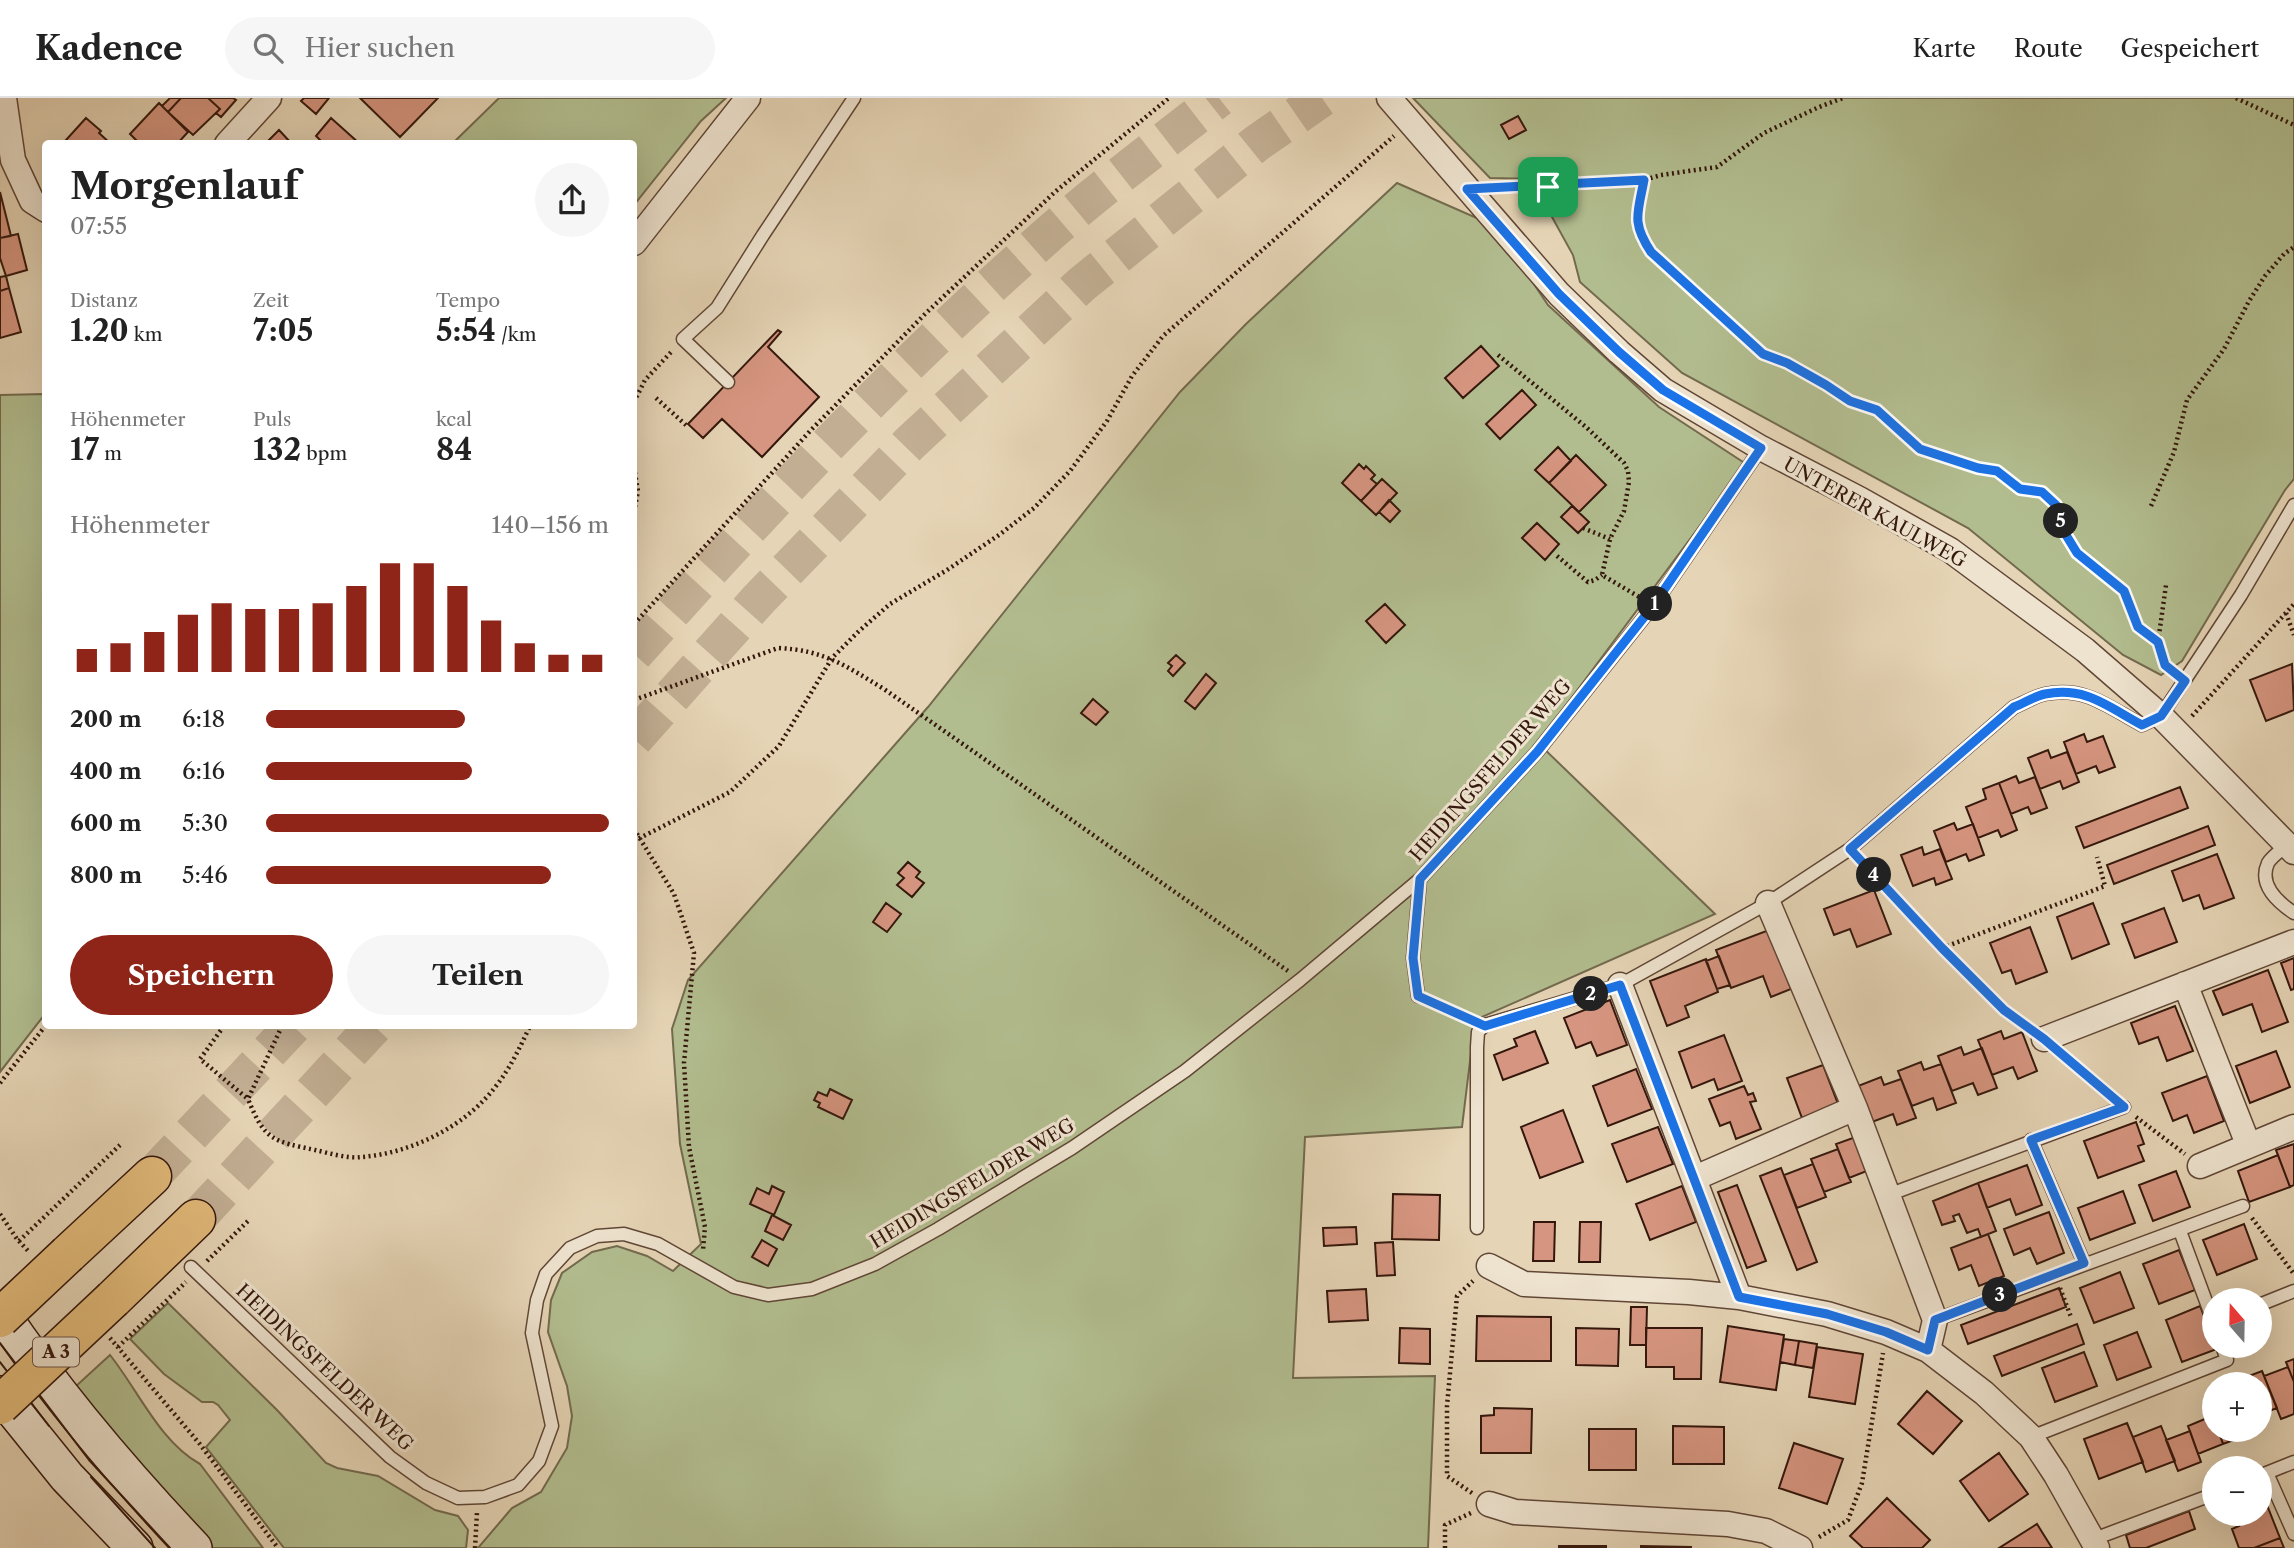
<!DOCTYPE html>
<html lang="de">
<meta charset="utf-8">
<style>
:root{--surface:#fff;--page:#f6f6f6;--text:#222;--muted:#767676;--line:#e0e0e0;--accent:#8f2418}
body{margin:0;font-family:"Libre Caslon Text",serif;background:var(--page);color:var(--text);height:100vh;display:flex;flex-direction:column;font-size:26px;white-space:nowrap}
*{box-sizing:border-box;margin:0}
p{font-size:23px;color:var(--muted)}
.icon{flex:none;width:38px;height:38px;fill:none;stroke:currentColor;stroke-width:2;stroke-linecap:round;stroke-linejoin:round}
.map{position:relative;flex:1;overflow:hidden}
.sheet{position:absolute;left:42px;top:42px;width:595px;height:889px;display:flex;flex-direction:column;background:var(--surface);border-radius:7px;box-shadow:0 7px 28px #0002}
.sheet>*{flex:none}
.needle{width:46px;rotate:340deg}
.controls{position:absolute;left:2202px;top:1190px;display:grid;gap:14px}
.controls a{display:grid;place-items:center;width:70px;height:70px;border-radius:50%;background:var(--surface);box-shadow:0 7px 28px #0002;font-size:35px}
.pin{position:absolute;display:grid;place-items:center;width:60px;height:60px;color:#fff;margin:-30px;border-radius:14px;box-shadow:0 4px 10px #0006}
.km{position:absolute;width:35px;height:35px;margin:-18px;border-radius:50%;background:#222;color:#fff;font-size:19px;line-height:35px;text-align:center}
.round{display:grid;place-items:center;flex:none;width:74px;height:74px;border-radius:37px;background:var(--page)}
.headline{display:flex;align-items:center;justify-content:space-between;height:119px;padding:0 28px}
h1{font-size:38px;font-weight:700;line-height:52px}
.metrics{display:grid;grid-template-columns:repeat(3,1fr);gap:10px;height:119px;padding:7px 28px}
.metrics div{display:grid;align-content:center}
.metrics b{font-size:30px;font-weight:700}
.metrics small{font-size:19px;font-weight:400}
.metrics p{font-size:19px}
.chart{height:196px;padding:14px 28px}
.chart p{display:flex;justify-content:space-between}
.chart svg{width:100%;height:126px;margin-top:7px;stroke:var(--accent);stroke-width:6}
.action{display:flex;gap:14px;margin-top:auto;padding:14px 28px}
.action a{flex:1;height:80px;border-radius:42px;background:var(--accent);color:#fff;font-size:28px;font-weight:700;line-height:80px;text-align:center}
.action a+a{background:var(--page);color:var(--text)}
ul{padding:0 28px;list-style:none;font-size:23px}
li{display:grid;grid-template-columns:112px 84px 1fr;align-items:center;height:52px}
li i{height:18px;border-radius:9px;background:var(--accent)}
header{display:flex;align-items:center;gap:42px;box-sizing:border-box;height:98px;padding:0 35px;background:var(--surface);border-bottom:2px solid var(--line)}
header strong{font-size:33px}
nav{display:flex;gap:38px;margin-inline-start:auto;font-size:24px}
.search{width:490px;height:63px;background:var(--page);display:flex;align-items:center;gap:18px;box-sizing:border-box;padding:0 24px;border-radius:38px;color:var(--muted);font-size:26px}
.map>svg:first-child{display:block}
.green{fill:#b2bd8f;stroke:#736a4e;stroke-width:2}
.building{fill:#d69580;stroke:#34170c;stroke-width:2}
.lines{fill:none;stroke-linecap:round;stroke-linejoin:round}
.motorway-tunnel{stroke:#c2ae93;stroke-width:38;stroke-dasharray:38 19;stroke-linecap:butt}
.service-casing{stroke:#604636;stroke-width:15}
.minor-casing{stroke:#604636;stroke-width:27}
.secondary-casing{stroke:#34170c;stroke-width:38}
.motorway-casing{stroke:#34170c;stroke-width:41}
.path{stroke:#34170c;stroke-width:4.5;stroke-dasharray:2 3.5;stroke-linecap:butt}
.service{stroke:#eee3cf;stroke-width:12}
.minor{stroke:#eee3cf;stroke-width:24}
.secondary{stroke:#eee3cf;stroke-width:35}
.motorway{stroke:#e2ba7a;stroke-width:38}
.tram{stroke:#34170c;stroke-width:2}
.motorway-bridge-casing{stroke:#34170c;stroke-width:41;stroke-linecap:butt}
.motorway-bridge{stroke:#e2ba7a;stroke-width:38}
.route-casing{stroke:#fff;stroke-width:14}
.route{stroke:#1a73e8;stroke-width:9}
.labels{text-anchor:middle;stroke-width:6;stroke-linejoin:round;paint-order:stroke}
.shield{fill:#eee3cf;stroke:#6c5446;stroke-width:2}
.shield-label{font-size:18px;font-weight:bold;fill:#34170c}
.street-label{font-size:19px;fill:#34170c;stroke:#eee3cf}
</style>
<header>
<strong>Kadence</strong>
<div class="search"><svg class="icon" aria-label="search" viewBox="0 0 24 24"><circle cx="10" cy="10" r="6"/><path d="M15 15l6 6"/></svg>Hier suchen</div>
<nav><a>Karte</a><a>Route</a><a>Gespeichert</a></nav>
</header>
<div class="map">
<svg width="2294" height="1450" viewBox="0 0 2294 1450">
<rect width="100%" height="100%" fill="#e5d4b5"/>
<filter id="stains"><feTurbulence type="fractalNoise" baseFrequency=".00286" numOctaves="4"/><feColorMatrix values="0 0 0 0 .2 0 0 0 0 .09 0 0 0 0 .02 0 0 0 .5 -.17"/></filter>
<radialGradient id="worn" r=".72"><stop offset=".6" stop-color="#630" stop-opacity="0"/><stop offset="1" stop-color="#630" stop-opacity=".3"/></radialGradient>
<path class="green" d="M499 0H726L701 23 634 107V46L453 45Z
M1413 0H2294V381L2285 392 2182 563 2161 577 2123 557 1968 430 1682 275 1580 184 1573 157 1547 110 1545 100 1548 94 1593 82 1490 80Z
M1397 85 1495 128 1548 207 1659 309 1746 366 1538 645 1715 816 1475 922 1462 1029 1305 1039 1293 1280 1435 1278 1428 1450H478L512 1410 541 1394 567 1350 572 1318 567 1288 548 1234 551 1202 562 1175 592 1154 617 1148 647 1158 673 1173 701 1146 680 1046 672 931 688 882 928 609 1180 294 1246 226Z
M45 296V916L0 974V297Z
M168 1205 277 1312 326 1365 337 1370 378 1378 435 1412 458 1418 468 1432 466 1450H284L206 1349 230 1322 218 1307 213 1304H202L164 1276 130 1241Z
M110 1257C138 1292 160 1344 200 1366L263 1450H206L75 1289Z"/>
<path class="building" d="M170 0H181L168 14 162 8Z
M181 0H208L220 11 193 37 168 14Z
M208 0H233L236 2 221 19 216 15 220 11Z
M304 0H329L316 16 301 3Z
M360 0H438L400 39Z
M159 5 188 34 177 46H140L130 36Z
M1518 18 1526 32 1509 41 1501 27Z
M86 20 101 33 99 35 111 46H70L66 42Z
M331 20 360 46H324L316 38Z
M279 32 292 46H265Z
M0 94 11 138 0 140Z
M18 136 27 172 6 178 0 160V140Z
M6 178 9 190 0 193V179Z
M9 190 21 234 0 240V193Z
M778 232 781 234 768 249 819 299 762 359 722 321 703 340 688 326Z
M1481 248 1499 268 1463 300 1445 280Z
M1522 292 1536 307 1500 341 1486 326Z
M1558 349 1571 363 1549 385 1535 372Z
M1576 357 1606 387 1579 414 1549 385Z
M1359 366 1364 371 1366 368 1375 377 1371 381 1377 386 1361 403 1342 385Z
M1382 381 1397 395 1376 417 1361 403Z
M1389 402 1400 413 1390 424 1379 414Z
M1572 408 1589 424 1578 435 1561 419Z
M1537 425 1559 446 1545 462 1522 440Z
M1385 506 1405 527 1386 545 1366 523Z
M1176 557 1185 565 1173 578 1168 573 1172 568 1168 565Z
M2292 566 2294 612 2266 623 2250 582Z
M1206 576 1216 585 1195 611 1185 603Z
M1093 601 1108 614 1096 627 1081 615Z
M2084 636 2087 644 2103 638 2115 669 2099 675 2096 668 2076 676 2064 644Z
M2048 652 2051 660 2067 654 2079 684 2063 691 2060 683 2040 691 2028 660Z
M2016 678 2019 685 2035 679 2047 710 2031 716 2028 709 2011 716 1999 685Z
M1999 685 2017 732 2001 739 1998 732 1978 740 1966 709 1986 701 1983 691Z
M2180 689 2188 710 2084 750 2076 729Z
M1954 725 1957 732 1973 726 1984 757 1969 763 1966 756 1946 764 1934 733Z
M2208 728 2215 747 2114 786 2107 767Z
M1922 749 1924 757 1940 751 1952 781 1936 787 1934 780 1913 788 1901 757Z
M2217 756 2234 800 2204 811 2199 797 2183 803 2172 773Z
M908 764 920 774 916 779 924 785 912 799 897 787 904 780 898 775Z
M1874 792 1891 836 1857 849 1850 831 1834 837 1824 811Z
M886 805 901 816 887 834 873 824Z
M2093 805 2109 846 2072 861 2057 819Z
M2164 810 2177 844 2135 860 2122 826Z
M2030 829 2047 874 2016 886 2011 872 2002 875 1990 845Z
M1769 832 1791 891 1771 899 1763 878 1731 890 1716 852Z
M1719 858 1730 887 1717 891 1706 863Z
M2294 860V891L2291 892 2281 865Z
M1706 861 1718 894 1685 908 1689 919 1667 928 1650 883Z
M2268 872 2288 924 2262 934 2252 906 2223 917 2213 893Z
M1610 902 1627 947 1597 958 1591 944 1576 950 1564 920Z
M2175 908 2193 953 2167 963 2158 939 2139 946 2131 925Z
M1535 933 1548 965 1503 982 1494 957 1517 948 1514 941Z
M2001 933 2004 941 2022 934 2037 973 2018 981 2013 969 1992 977 1978 942Z
M1724 937 1742 983 1718 992 1714 981 1692 990 1679 954Z
M1961 949 1964 957 1982 950 1997 990 1978 997 1973 985 1952 993 1938 958Z
M2276 953 2290 989 2250 1005 2236 968Z
M1921 964 1924 972 1941 966 1956 1005 1937 1012 1933 1000 1912 1008 1898 973Z
M1823 967 1838 1006 1802 1020 1787 980Z
M1636 971 1652 1011 1608 1028 1593 988Z
M2207 978 2224 1023 2194 1035 2187 1017 2173 1023 2162 995Z
M1881 979 1884 987 1901 981 1916 1020 1897 1027 1893 1016 1872 1024 1858 988Z
M1744 988 1748 997 1753 995 1756 1003 1750 1004 1761 1031 1736 1041 1730 1024 1720 1028 1709 1001Z
M830 991 852 1002 843 1021 818 1009 820 1005 814 1002 818 994 827 998Z
M1563 1012 1583 1064 1540 1080 1521 1029Z
M2136 1024 2144 1046 2138 1048 2144 1063 2098 1080 2084 1043Z
M1658 1029 1673 1066 1627 1084 1612 1046Z
M1864 1036 1877 1069 1849 1080 1836 1046Z
M2294 1046V1087L2290 1089 2276 1052Z
M1838 1051 1851 1084 1824 1094 1811 1061Z
M2278 1057 2290 1089 2249 1104 2238 1073Z
M1813 1066 1826 1099 1797 1110 1784 1077Z
M2027 1067 2042 1107 2016 1117 2010 1101 1987 1110 1978 1085Z
M1781 1070 1817 1164 1797 1172 1760 1078Z
M2176 1073 2190 1109 2153 1123 2139 1087Z
M1978 1085 1996 1133 1981 1139 1978 1131 1967 1135 1959 1116 1953 1118 1955 1123 1942 1127 1933 1103Z
M1737 1087 1766 1163 1747 1170 1718 1094Z
M772 1088 784 1094 774 1117 750 1106 757 1090 769 1096Z
M1682 1088 1696 1124 1650 1142 1636 1106Z
M2123 1093 2135 1125 2090 1142 2078 1110Z
M1393 1096 1440 1097 1439 1142 1392 1141Z
M2049 1114 2064 1155 2037 1166 2030 1150 2014 1157 2004 1131Z
M772 1117 791 1127 783 1142 765 1133Z
M1534 1124H1555L1554 1163H1533Z
M1580 1124H1601L1600 1164H1579Z
M2244 1126 2257 1161 2217 1177 2203 1142Z
M1356 1129 1357 1146 1324 1148 1323 1130Z
M1988 1136 2004 1178 1979 1188 1971 1167 1959 1172 1951 1150Z
M762 1142 777 1151 768 1168 752 1159Z
M1393 1144 1395 1177 1377 1178 1375 1145Z
M2179 1152 2195 1192 2159 1206 2143 1166Z
M2120 1174 2134 1210 2094 1225 2080 1190Z
M2059 1190 2066 1209 1968 1246 1961 1227Z
M1366 1191 1368 1222 1329 1224 1327 1193Z
M2200 1208 2217 1251 2182 1264 2166 1222Z
M1631 1209H1647L1646 1247H1630Z
M1477 1218 1551 1219V1263H1476Z
M2077 1226 2084 1246 2002 1278 1994 1258Z
M1728 1228 1784 1237 1776 1292 1720 1284Z
M1400 1230 1430 1231V1266L1399 1265Z
M1576 1230 1619 1231 1618 1268 1576 1267Z
M1646 1230H1702L1701 1281H1674V1269H1646Z
M2137 1234 2151 1269 2117 1282 2104 1247Z
M1784 1241 1799 1243 1795 1267 1780 1264Z
M1799 1243 1817 1246 1813 1270 1795 1267Z
M1817 1249 1863 1256 1855 1306 1809 1299Z
M2084 1254 2097 1288 2055 1304 2042 1270Z
M2294 1261V1284L2286 1264Z
M2288 1269 2294 1284V1316L2281 1321 2264 1278Z
M2262 1273 2277 1310 2259 1317V1286H2234L2233 1284Z
M1927 1293 1962 1323 1933 1356 1898 1326Z
M2214 1296V1322L2205 1299Z
M1494 1310 1532 1311 1531 1355H1481V1318L1494 1317Z
M2212 1318 2214 1332H2218L2223 1346 2198 1356 2188 1328Z
M2127 1325 2143 1364 2099 1381 2084 1341Z
M1673 1328 1724 1329V1366H1673Z
M2161 1328 2175 1363 2146 1374 2133 1339Z
M1589 1331H1636V1372H1589Z
M2218 1332H2251L2253 1335 2223 1346Z
M2190 1333 2201 1364 2178 1373 2166 1342Z
M1794 1345 1843 1361 1827 1406 1779 1390Z
M1999 1355 2028 1396 1989 1423 1960 1383Z
M1887 1400 1930 1442 1922 1450H1863L1850 1438Z
M2265 1402 2280 1440 2254 1450H2239L2232 1431 2239 1428 2234 1416H2259V1404Z
M2189 1413 2195 1431 2146 1450H2130L2126 1437Z
M2037 1426 2052 1450H1999Z
M2280 1440 2284 1450H2254Z
M1559 1448H1606V1450H1559Z
M1641 1448 1691 1449V1450H1641Z"/>
<g class="lines">
<path class="motorway-tunnel" d="M634 556C763 412 896 270 1042 142 1098 92 1160 47 1219 0
M634 641 759 501 910 345 1082 186 1257 45 1322 0
M152 1078 293 928
M196 1121 374 928"/>
<g class="service-casing">
<path id="service" d="M728 284 683 241 717 210 763 137 854 0
M2288 746C2283 751 2272 758 2268 765 2258 787 2279 805 2294 815
M1418 898 1413 860 1420 781
M2031 1042 2084 1165
M1888 1097 2124 1009
M1477 1130V949L1478 934 1485 927 1620 887 1768 805 1850 751 2014 609C2024 605 2035 598 2045 596 2086 588 2108 609 2142 627L2161 618 2241 497 2294 407
M2180 1133 2214 1225
M191 1169 390 1359 426 1385 458 1400 485 1399 518 1387 539 1363 552 1328 532 1235 537 1202 546 1176 570 1150 597 1138 624 1136 658 1146 734 1189 768 1197 812 1191 875 1166 938 1131 1072 1050 1185 973 1300 882 1420 781 1537 654 1653 508 1761 350
M2259 1207 2294 1193
M1935 1222 2243 1108
M2031 1339 2227 1262 2222 1248
M2267 1375 2294 1436
M2259 1378 2294 1364
M2094 1441 2214 1396"/>
</g>
<g class="minor-casing">
<path id="minor" d="M4 0 13 62 32 103 46 112
M1389 0 1559 196 1619 254 1663 292 1761 350 1861 402 1950 452 2085 552 2161 618 2294 754
M227 46 269 0
M634 145 748 0
M1768 805 1855 1010 1935 1222 1928 1252
M2185 886 2248 1046
M1620 887 1739 1199
M2044 941 2294 844
M2200 1068 2294 1029
M1695 1080 1855 1010
M1489 1168 1524 1186 1689 1194 1739 1199 1827 1216 1886 1234 1928 1252 1984 1295 2031 1339 2056 1377 2097 1450
M1489 1406 1515 1414 1728 1426 1766 1433 1800 1450"/>
</g>
<g class="secondary-casing">
<path id="secondary" d="M0 1213C57 1298 124 1376 194 1450
M0 1296 67 1379 135 1450"/>
</g>
<g class="motorway-casing">
<path id="motorway" d="M68 1156 152 1078
M113 1201 196 1121"/>
</g>
<path class="path" d="M2236 0 2294 27
M1644 82C1638 115 1631 124 1651 154L1764 256 1786 265 1826 287 1850 303 1877 312 1920 351 1978 370 1997 373 2020 391 2042 394 2056 407 2065 437 2077 455 2125 493 2138 529 2158 544 2165 567 2171 572
M1497 90 1644 82 1661 77 1717 69 1764 35 1819 9 1843 0
M1498 257 1586 329 1624 365 1628 373 1629 384 1624 413 1610 441 1602 477 1641 500
M656 300 687 328
M634 304 645 282 673 252
M634 369 638 393 634 414
M2151 408 2174 354 2187 302 2224 251 2249 203 2265 178 2284 156 2294 149
M1583 430 1610 441
M1557 458 1588 484 1595 482 1602 477
M2286 515 2294 537
M634 526 811 332 926 215 1056 93 1169 0
M2158 544 2166 487
M634 602 778 550C824 552 846 568 884 591L1288 873
M2192 618 2294 506
M634 731 674 796 694 855 684 965 689 1049 705 1129 703 1152
M634 743 730 694 779 648 832 560 859 533 890 506 947 472 999 437 1034 410 1070 373 1107 323 1132 278 1163 238 1394 38
M1861 762C1912 817 1966 884 2027 928
M1942 850 2105 788 2097 759
M1432 904 1469 920
M224 928 200 961 248 1001
M282 928 248 1001C265 1043 273 1043 315 1052 329 1055 348 1061 362 1059 412 1055 466 1028 496 988 511 969 520 949 530 928
M2064 958 2111 998
M0 985 46 927
M2136 1019 2185 1056
M0 1116 17 1141 30 1155
M2252 1120 2294 1176
M19 1143 120 1047
M207 1163 248 1123
M2060 1190 2071 1219
M110 1240 199 1345 278 1450
M118 1249 186 1184
M1472 1395 1447 1378V1308L1457 1198 1473 1183
M1819 1439 1848 1422 1862 1385 1883 1255
M475 1450 477 1414
M1445 1450V1427L1471 1415"/>
<use href="#service" class="service"/>
<use href="#minor" class="minor"/>
<use href="#secondary" class="secondary"/>
<use href="#motorway" class="motorway"/>
<path class="tram" d="M0 1245 89 1362 170 1450
M0 1264 49 1328
M91 1379 155 1450"/>
<g class="motorway-bridge-casing">
<path id="motorway-bridge" d="M0 1220 68 1156
M0 1307 113 1201"/>
</g>
<use href="#motorway-bridge" class="motorway-bridge"/>
</g>
<g class="lines">
<g class="route-casing">
<path id="route" d="M1644 82C1638 115 1631 124 1651 154L1763 256 1787 265 1826 287 1850 303 1877 312 1920 351 1978 370 1997 373 2020 391 2042 394 2056 407 2066 437 2077 455 2124 493 2138 529 2158 544 2165 567 2185 583 2161 618 2142 627C2108 609 2086 588 2045 596 2035 598 2024 605 2014 609L1850 751 1942 850 2004 912 2044 941 2124 1009 2031 1042 2084 1165 1935 1222 1928 1252 1886 1234 1827 1216 1739 1199 1620 887 1485 928 1418 898 1413 860 1420 781 1537 654 1653 508 1761 350 1663 292 1619 254 1559 196 1467 91Z"/>
</g>
<use href="#route" class="route"/>
</g>
<g class="labels">
<rect class="shield" x="33" y="1239.5" width="46" height="29" rx="5"/>
<g class="shield-label">
<text x="56" y="1260">A 3</text>
</g>
<g class="street-label">
<text transform="translate(1875 414) rotate(29)" y="7">UNTERER KAULWEG</text>
<text transform="translate(1490 672) rotate(-49)" y="7">HEIDINGSFELDER WEG</text>
<text transform="translate(972 1085) rotate(-31)" y="7">HEIDINGSFELDER WEG</text>
<text transform="translate(325 1269) rotate(43)" y="7">HEIDINGSFELDER WEG</text>
</g>
</g>
<rect width="100%" height="100%" filter="url(#stains)"/>
<rect width="100%" height="100%" fill="url(#worn)"/>
</svg>
<div class="controls">
<a><svg class="needle" viewBox="-14 -14 28 28"><path d="M0-13l5 13h-10z" fill="#e53935"/><path d="M0 13l5-13h-10z" fill="#767676"/></svg></a>
<a>+</a>
<a>−</a>
</div>
<div class="pin" style="left:1548px;top:89px;background:#1e9e55"><svg class="icon" aria-label="arrive" viewBox="0 0 24 24"><path d="M6 21V4h12l-3 4 3 4H6"/></svg></div>
<b class="km" style="left:1655px;top:506px">1</b>
<b class="km" style="left:1591px;top:896px">2</b>
<b class="km" style="left:2000px;top:1197px">3</b>
<b class="km" style="left:1874px;top:777px">4</b>
<b class="km" style="left:2061px;top:423px">5</b>
<section class="sheet">
<div class="headline"><div><h1>Morgenlauf</h1><p>07:55</p></div><a class="round"><svg class="icon" aria-label="share" viewBox="0 0 24 24"><path d="M12 15V3M7 8l5-5 5 5M5 13v7h14v-7"/></svg></a></div>
<div class="metrics">
<div><p>Distanz</p><b>1.20<small> km</small></b></div>
<div><p>Zeit</p><b>7:05</b></div>
<div><p>Tempo</p><b>5:54<small> /km</small></b></div>
</div>
<div class="metrics">
<div><p>Höhenmeter</p><b>17<small> m</small></b></div>
<div><p>Puls</p><b>132<small> bpm</small></b></div>
<div><p>kcal</p><b>84</b></div>
</div>
<div class="chart"><p><span>Höhenmeter</span>140–156 m</p>
<svg viewBox="0 0 160 44" preserveAspectRatio="none"><path d="M5 44V36M15 44V34M25 44V30M35 44V24M45 44V20M55 44V22M65 44V22M75 44V20M85 44V14M95 44V6M105 44V6M115 44V14M125 44V26M135 44V34M145 44V38M155 44V38"/></svg>
</div>
<ul>
<li><b>200 m</b>6:18<i style="width:58%"></i></li>
<li><b>400 m</b>6:16<i style="width:60%"></i></li>
<li><b>600 m</b>5:30<i style="width:100%"></i></li>
<li><b>800 m</b>5:46<i style="width:83%"></i></li>
</ul>
<div class="action"><a>Speichern</a><a>Teilen</a></div>
</section>
</div>
